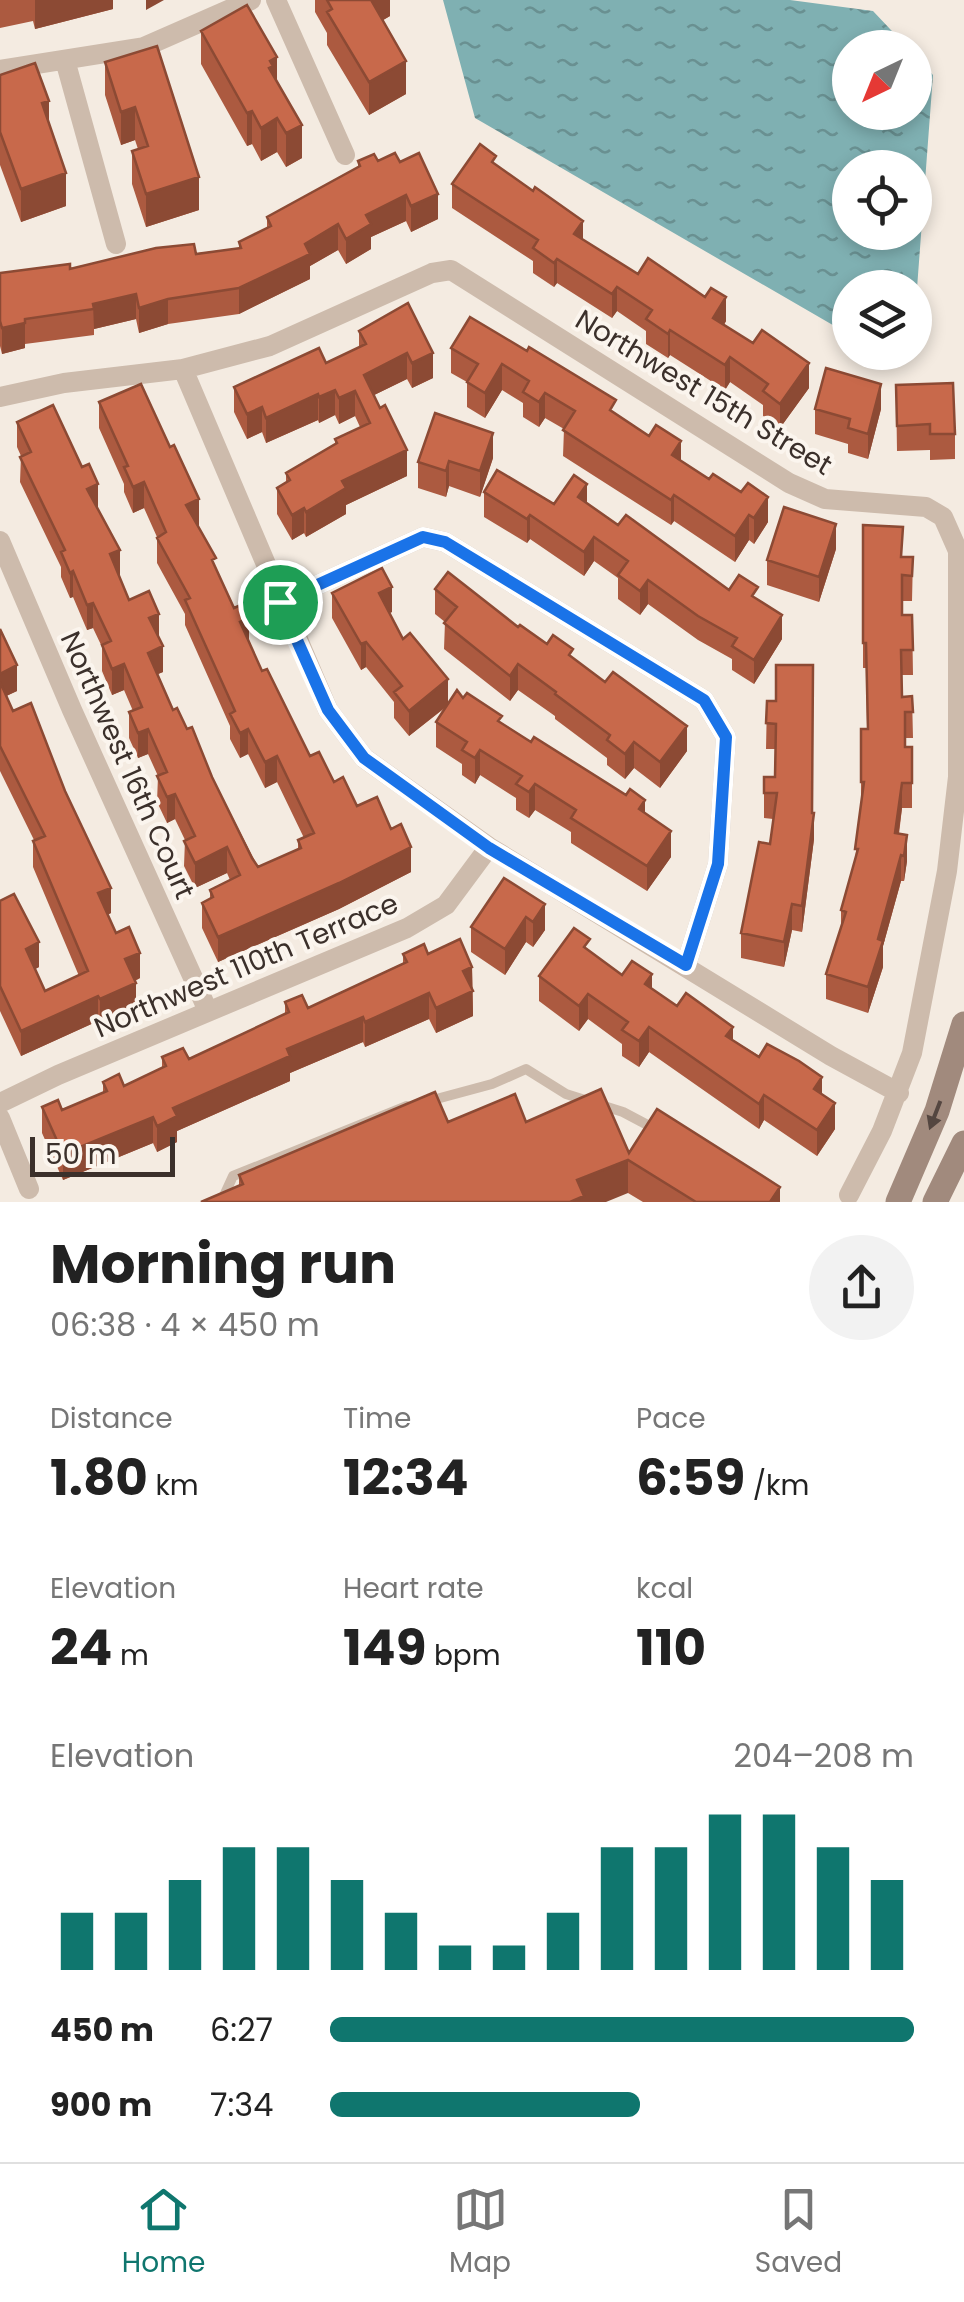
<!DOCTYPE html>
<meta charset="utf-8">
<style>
:root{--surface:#fff;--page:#f2f2f2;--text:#222;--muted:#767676;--line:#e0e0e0;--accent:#0f766e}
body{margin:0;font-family:Poppins,sans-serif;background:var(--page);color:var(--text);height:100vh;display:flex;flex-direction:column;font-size:38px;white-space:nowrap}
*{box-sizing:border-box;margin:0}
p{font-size:32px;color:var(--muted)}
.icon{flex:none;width:55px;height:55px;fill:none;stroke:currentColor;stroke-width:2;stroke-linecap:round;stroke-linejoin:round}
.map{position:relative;height:1202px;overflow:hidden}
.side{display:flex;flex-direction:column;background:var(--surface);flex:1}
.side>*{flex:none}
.needle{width:65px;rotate:223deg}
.buttons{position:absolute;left:832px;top:30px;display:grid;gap:20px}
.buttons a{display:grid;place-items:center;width:100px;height:100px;border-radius:50%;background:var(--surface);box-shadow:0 5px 15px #0003;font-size:50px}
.scale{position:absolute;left:30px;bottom:25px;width:145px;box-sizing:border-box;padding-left:10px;border:5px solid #3b302b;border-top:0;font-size:28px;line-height:35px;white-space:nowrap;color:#3b302b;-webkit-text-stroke:8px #fbf5ee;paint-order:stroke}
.pin{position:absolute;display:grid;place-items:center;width:85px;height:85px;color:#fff;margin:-42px;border:5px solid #fff;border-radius:50%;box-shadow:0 2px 10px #0007}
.round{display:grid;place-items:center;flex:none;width:105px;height:105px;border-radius:52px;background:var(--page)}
.overview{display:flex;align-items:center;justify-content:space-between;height:170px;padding:0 50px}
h1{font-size:55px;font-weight:700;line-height:75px}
.figures{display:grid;grid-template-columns:repeat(3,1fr);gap:15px;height:170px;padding:10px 50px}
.figures div{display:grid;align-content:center}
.figures b{font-size:50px;font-weight:700}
.figures small{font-size:28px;font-weight:400}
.figures p{font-size:28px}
.chart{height:280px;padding:20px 50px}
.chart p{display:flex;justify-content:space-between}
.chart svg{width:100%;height:180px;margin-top:10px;stroke:var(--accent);stroke-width:6}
ul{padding:0 50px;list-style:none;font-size:32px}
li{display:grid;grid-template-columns:160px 120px 1fr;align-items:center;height:75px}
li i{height:25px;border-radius:12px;background:var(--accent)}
.tab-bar{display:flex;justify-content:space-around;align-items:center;height:140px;border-top:2px solid var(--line);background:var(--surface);font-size:28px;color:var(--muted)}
.tab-bar a{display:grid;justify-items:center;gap:5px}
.tab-bar .on{color:var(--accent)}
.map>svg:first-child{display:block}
.water{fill:url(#water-ripples);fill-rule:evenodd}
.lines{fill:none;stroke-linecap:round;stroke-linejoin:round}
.lane{stroke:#cdbbac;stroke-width:10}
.street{stroke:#cdbbac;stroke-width:20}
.secondary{stroke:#a18a7d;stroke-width:25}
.wall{fill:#ac5a40}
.shaded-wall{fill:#8c4a34}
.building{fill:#c8694b;stroke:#8c4a34;stroke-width:2.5}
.oneway{fill:#544640}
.route-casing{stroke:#fff;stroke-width:20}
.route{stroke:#1a73e8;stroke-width:12}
.labels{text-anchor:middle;stroke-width:8;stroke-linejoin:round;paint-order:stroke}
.street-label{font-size:28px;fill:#3b302b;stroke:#fbf5ee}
</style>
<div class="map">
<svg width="964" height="1202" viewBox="0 0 964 1202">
<defs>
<pattern id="water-ripples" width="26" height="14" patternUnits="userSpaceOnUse" patternTransform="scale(2.5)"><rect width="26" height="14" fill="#7fb0b2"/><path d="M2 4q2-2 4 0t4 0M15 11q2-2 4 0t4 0" fill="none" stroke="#699091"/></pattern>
</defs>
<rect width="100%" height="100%" fill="#f4ebe1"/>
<path class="water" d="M443 0H790L873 11 907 47 850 48V112H915V56L933 75 915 315V288H850V335L475 118ZM850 168H915V232H850Z"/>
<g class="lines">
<path class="lane" d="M429 1101 492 1084 526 1069 566 1094 623 1112 657 1130
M217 1202 222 1200 233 1176 407 1106"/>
<path class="street" d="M276 0 345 155
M65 60 116 244
M0 70 144 47 251 0
M183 369 328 710 364 758 489 847 831 1056 899 1093
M0 397 64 383 183 369 270 346 432 273 451 270 789 483 825 499 926 507 943 517 958 551V777L947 871 912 1053 882 1131 849 1195
M0 541 72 710 208 1011
M280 602 423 537 445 542 704 700 726 737 718 864 686 965
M0 1103 58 1075 407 928 446 905 489 847
M0 1118 29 1189"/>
<path class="secondary" d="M898 1202 937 1111 964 1024
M935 1202 964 1143"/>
</g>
<path class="wall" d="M0 0H113V9L35 29 33 21 0 28Z
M315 0H390V16L383 20 406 94 369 115 327 45V33L315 12Z
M201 31 277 81 302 158 286 167 277 152 261 161 252 144 247 146 201 64Z
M157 46 199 210 146 227 132 184V151L138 149 135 140 121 145 105 95V62Z
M0 75 49 122 66 206 21 222 0 165Z
M358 161 400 162 438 219 411 232 406 221 371 237V249L346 264 338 250 310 266V279L239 314 168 324 139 333 136 319 94 329V335L25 344V348L2 354 0 346V273L70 269 239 248V242L267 229V217L358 167Z
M496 166 583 240 638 274 726 321 724 325 809 388 780 428 763 416V405L730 382 725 390 670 355 668 358 646 344V331L617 311 612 318 557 283 554 287 533 273V261L452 208V184Z
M408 303 433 378 412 388 407 379 374 395 407 476 346 505V514L306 537 304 533 292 540 277 514V488L286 482V473L335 444V439L360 427 355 416 339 424 335 415 319 423 318 420 266 443 262 432 247 439 234 412V387L326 363 359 347V331Z
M470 317 616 414 768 522 754 544 749 540 735 562 674 521 671 525 563 456 564 429 545 418 539 427 523 417V403L502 390 485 418 467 407V382L451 373V348Z
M896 385 955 434V459L930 460V450L897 451Z
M99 402 199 525H198L216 569 262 671 310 756 357 806 411 872 339 909 218 962 202 928V903L210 899V890L230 880 227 873 195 888 184 866 185 840 175 819 167 823 157 802 158 776 148 754 138 758 129 738V712L133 711 124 690 112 695 102 671V647L93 628 87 630 73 597 70 598 61 577V567L20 482 21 456 17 447V422L98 509 119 576 129 600 159 639 163 672 158 674 173 710 187 729 258 867 298 849V840L304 838 277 782 265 788 248 754 240 758 230 739V726L185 625V614L157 563V537L144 508 133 513 124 492V484L99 428Z
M815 409H881L868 459 848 453V444L815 434Z
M493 458 480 497 449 486 446 497 418 488V462Z
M484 492 554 504H587L618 525 729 590 758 599 782 639 754 684 732 670V659L698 640 648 604 640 615 618 599V578L594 561 584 576 530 539 527 543 484 517Z
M863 525 902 557H913L912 601H902V615H912L913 675H902V697L912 696 913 738H905V747H912V808H902L899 834 907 861 904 881H901L883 946V967L868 1013 826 999V974L841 927V910L855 860 861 806V729H867L866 668H863Z
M836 549 819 602 767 585V560Z
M435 589 518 627 573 658 687 751 660 788 634 768 625 779 607 765V758L555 719V716L518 690 510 701 444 649 445 622 435 614Z
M332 593 392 612 389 613 403 639 448 703 463 698 645 814 671 857 647 891 571 843V832L535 810 529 818 516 810V798L480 775 475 784 462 775V764L436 747V722L446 707 409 736 394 718V702L366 667 361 670 332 618Z
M0 629 17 691 6 696 111 913 107 915 140 978 135 981 136 1009 100 1024 98 1021 21 1056 0 1011V901L39 967 35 969 45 991 79 976 33 867V841L34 840 0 771Z
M767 701 812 813 814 839 802 932 792 930 784 967 741 958V933L770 844 773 819 764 818V777H775L776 749H766Z
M504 878 545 930 533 947 526 942 505 975 471 952V927Z
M590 951 622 975 652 989 677 1006 822 1094 835 1129 817 1156 764 1120 759 1129 649 1052 639 1067 622 1056V1044L588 1019 579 1031 539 1001V976Z
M403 954H428L472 967 473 1016 436 1033 429 1019 365 1047 363 1042 290 1073V1081L177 1131V1142L157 1152 153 1143 63 1180 42 1133V1107L62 1110 103 1093V1082L124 1086 162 1068V1057L189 1059 285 1014V1002L308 1008 403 963Z
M448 1122H526L780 1202H643L628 1193 239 1186V1175Z"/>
<path class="shaded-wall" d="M35 0H113V9L35 29Z
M146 0H164L146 10Z
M368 0H390V16L368 29Z
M277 57V91L269 101 270 61Z
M406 61V94L369 115V82Z
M49 101V134L42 103Z
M135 107V140L121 145V112Z
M252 111V144L247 146V113Z
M277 118V152L261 161V128Z
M302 125V158L286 167V133Z
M66 173V206L21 222V189Z
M199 177V210L146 227V194Z
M438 194V219L411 232V206Z
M406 195V221L371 237V249L346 264V239L366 215Z
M583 221V246L574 234Z
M338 224V250L310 266V279L239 314V288L305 244Z
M557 259V283L554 287V263Z
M617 287V311L612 318V294Z
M136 294V319L94 329 93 304Z
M726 297V321L713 342V318Z
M168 299V324L139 333V308Z
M25 323V348L2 354V328Z
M670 330V355L668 358V334Z
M407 353V379L364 400V375Z
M433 353V378L412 388V363Z
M730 357V382L725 390V365Z
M809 363V388L780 428V404Z
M502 364V390L485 418V393Z
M881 384V409L868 459V434Z
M335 390V415L319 423V397Z
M355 391V416L339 424V398Z
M545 393V418L539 427V402Z
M318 394V420L266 443V418Z
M262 407V432L247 439V414Z
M493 433V458L480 497V471Z
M681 441V467L672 455Z
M407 450V476L346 505V514L306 537V512L342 481Z
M449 461V486L446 497V471Z
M144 482V508L133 513V487Z
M98 484V509L87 515V489Z
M587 484V508L578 497Z
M674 495V521L671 525V500Z
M768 497V522L754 544V518Z
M199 499V525L186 530V505Z
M304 508V533L292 540V515Z
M530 515V539L527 543V519Z
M749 515V540L735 562V536Z
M836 524V549L819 602V577Z
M594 537V561L584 576V552Z
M120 550V576L110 580V554Z
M73 571V597L70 598V573Z
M648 580V604L640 615V591Z
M392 587V612L379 618V593Z
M93 603V628L87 630V605Z
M159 614V639L149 618Z
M782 615V639L754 684V660Z
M249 618V643L240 622Z
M366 642V667L361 670V644Z
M163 646V672L148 678V653Z
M124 664V690L112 695V669Z
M518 664V690L510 701V676Z
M17 665V691L0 699V674Z
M448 679V705L409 736V711Z
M687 726V751L660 788V762Z
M148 729V754L138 758V733Z
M248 729V754L240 758V733Z
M634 742V768L625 779V754Z
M480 750V775L475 784V758Z
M277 756V782L265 788V762Z
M902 783V808L895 859V833Z
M535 784V810L529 818V792Z
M175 794V819L167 823V797Z
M645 800V825L639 809Z
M814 813V839L802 932V906Z
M671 831V857L647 891V866Z
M907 835V861L904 881V856Z
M227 847V873L195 888V863Z
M411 847V872L339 909 218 962V937Z
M901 855V881L883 946V967L868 1013V987L878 939Z
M111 888V913L98 919V893Z
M545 904V930L533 947V922Z
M792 904V930L784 967V942Z
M526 917V942L505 975V949Z
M39 942V967L26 974V949Z
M140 953V978L125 985V959Z
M472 967 473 1016 436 1033V1008L463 971Z
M652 974V1000L645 984Z
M136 983V1009L100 1024V999Z
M429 993V1019L365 1047V1022Z
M588 994V1019L579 1031V1006Z
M98 996V1021L21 1056V1031Z
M363 1017V1042L290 1073V1081L177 1131V1142L157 1152V1126L173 1108 287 1049Z
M649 1027V1052L639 1067V1041Z
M733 1027V1052L726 1036Z
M822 1077V1103L814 1089Z
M764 1095V1120L759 1129V1104Z
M835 1103V1129L817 1156V1130Z
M153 1117V1143L63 1180V1154Z
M628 1160V1193L606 1202H570L577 1180Z
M780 1187V1202H770Z"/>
<path class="building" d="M327 0H371L406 61 369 82 327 12 332 9Z
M247 5 277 57 270 61 273 66 269 68 302 125 286 133 277 118 261 128 252 111 247 113 201 31Z
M157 46 199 177 146 194 132 151 148 146 135 107 121 112 105 62Z
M35 63 49 101 42 103 66 173 21 189 0 132V75Z
M480 144 496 156 492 162 533 191 535 187 583 221 574 234 638 274 648 258 705 297 711 288 726 297 713 318 753 343 762 330 809 363 780 404 763 391 768 384 730 357 725 365 670 330 668 334 646 319 652 310 617 287 612 294 557 259 554 263 533 248 538 240 452 184Z
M395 153 400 162 419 153 438 194 411 206 406 195 366 215 371 224 346 239 338 224 305 244 310 254 239 288 168 299 139 308 136 294 93 304 94 309 25 319V323L2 328 0 321V273L70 264V269L156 248 194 244 196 254 241 248 239 242 271 226 267 217 360 166 358 161 374 154 378 161Z
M408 303 433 353 412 363 407 353 364 375 380 408 385 405 407 450 342 481 346 488 306 512 304 508 292 515 277 488 290 480 286 473 337 443 335 439 370 423 355 391 339 398 335 390 319 397 318 394 266 418 262 407 247 414 234 387 319 348 326 363 366 344 359 331Z
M470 317 527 351 529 347 616 400 610 410 649 436 656 425 681 441 672 455 709 479 713 474 741 492 748 483 768 497 754 518 749 515 735 536 674 495 671 500 563 430 575 411 545 393 539 402 523 392 529 381 502 364 485 393 467 382 478 364 451 348Z
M826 368 881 384 868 434 848 428 850 419 815 409Z
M953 383 955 434H930V424L897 426 896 385Z
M141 384 170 447 174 445 199 499 186 505 216 558 212 560 234 608 243 604 249 618 240 622 262 671 267 669 310 756 319 752 334 782 343 777 357 806 377 797 391 829 401 824 411 847 339 883 218 937 202 903 213 897 210 890 240 875 227 847 195 863 184 841 195 836 175 794 167 797 157 776 167 772 148 729 138 733 129 712 142 707 124 664 112 669 102 645 111 641 93 603 87 605 73 571 70 573 61 552 65 550 20 457 31 452 17 422 53 405 82 467 89 464 98 484 87 489 120 550 110 554 129 600 149 591 159 614 149 618 163 646 148 653 173 710 177 708 187 729 192 727 212 777 252 858 258 867 301 848 298 840 314 833 277 756 265 762 248 729 240 733 230 714 235 711 185 600 190 598 157 538 166 532 144 482 133 487 124 467 128 466 99 402Z
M435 413 493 433 480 471 449 461 446 471 418 462Z
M497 470 554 504 574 475 587 484 578 497 618 525 626 515 729 590 739 575 758 587 752 596 782 615 754 660 732 646 737 638 698 616 648 580 640 591 618 575 628 561 594 537 584 552 530 515 527 519 484 492Z
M784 507 836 524 819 577 767 560Z
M863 525 903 527 901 557H913L912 576 902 575V615H912L913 650H901L902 697 912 696 913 712H905V747H912V783H902L895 833 907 835 904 856 901 855 878 939 883 941 868 987 826 974 846 912 841 910 858 849H855L864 782H861V729H868L866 643H863Z
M382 568 392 587 379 593 403 639 410 633 448 679 409 711 394 692 402 686 366 642 361 644 332 593Z
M448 572 518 627 520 625 547 644 553 635 573 649 569 655 605 682 613 672 687 726 660 762 634 742 625 754 607 740 610 735 555 694 556 692 518 664 510 676 444 623 457 607 435 589Z
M0 629 17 665 0 674Z
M776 665H813L812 813H814L802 906 792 904 784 942 741 933 759 842 770 844 777 793H764V777H775L776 724 766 723 767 701H776Z
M0 682 13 711 31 703 65 791 111 888 98 893 116 933 129 927 140 953 125 959 136 983 100 999 98 996 21 1031 0 986V901L14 894 39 942 26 949 45 991 88 971 33 841 45 836 0 746Z
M457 690 463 698 467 693 502 716 498 721 531 742 534 737 626 795 630 789 645 800 639 809 671 831 647 866 571 818 576 810 535 784 529 792 516 784 522 776 480 750 475 758 462 750 467 742 436 722Z
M504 878 545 904 533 922 526 917 505 949 471 927Z
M574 928 590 939 584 947 622 975 632 961 652 974 645 984 677 1006 686 993 733 1027 726 1036 759 1057 767 1044 799 1061 822 1077 814 1089 835 1103 817 1130 764 1095 759 1104 649 1027 639 1041 622 1030 628 1022 588 994 579 1006 539 976Z
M460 939 472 967 463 971 473 991 436 1008 429 993 365 1022 363 1017 287 1049 290 1056 173 1108 177 1116 157 1126 153 1117 63 1154 42 1107 58 1100 62 1110 107 1091 103 1082 119 1074 124 1086 166 1066 162 1057 183 1048 189 1059 289 1012 285 1002 302 995 308 1008 407 962 403 954 424 944 428 954Z
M601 1089 629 1153 657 1109 780 1187 770 1202H696L628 1160 577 1180 584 1196 570 1202H201L243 1184 239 1175 435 1092 448 1122 515 1094 526 1122Z"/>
<defs><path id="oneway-solid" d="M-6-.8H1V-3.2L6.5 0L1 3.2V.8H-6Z" transform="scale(2.5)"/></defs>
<use class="oneway" href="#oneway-solid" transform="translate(935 1115) rotate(111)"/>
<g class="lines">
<g class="route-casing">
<path id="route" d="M423 537 445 542 704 700 726 737 718 864 686 965 489 848 364 758 328 710 280 602Z"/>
</g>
<use href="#route" class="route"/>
</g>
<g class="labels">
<g class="street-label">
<text transform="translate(704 392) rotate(31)" y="10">Northwest 15th Street</text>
<text transform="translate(128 765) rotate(66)" y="10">Northwest 16th Court</text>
<text transform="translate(246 965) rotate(-23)" y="10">Northwest 110th Terrace</text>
</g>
</g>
</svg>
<div class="buttons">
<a><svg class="needle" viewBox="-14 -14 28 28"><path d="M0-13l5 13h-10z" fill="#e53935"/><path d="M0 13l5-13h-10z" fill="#767676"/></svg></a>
<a><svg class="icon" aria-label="locate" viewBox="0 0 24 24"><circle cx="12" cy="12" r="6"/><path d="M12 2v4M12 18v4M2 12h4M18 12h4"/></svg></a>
<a><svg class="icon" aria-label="layers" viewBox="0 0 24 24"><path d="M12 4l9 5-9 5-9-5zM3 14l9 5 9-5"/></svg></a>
</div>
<div class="scale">50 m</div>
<div class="pin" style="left:280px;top:602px;background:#1e9e55"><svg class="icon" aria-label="arrive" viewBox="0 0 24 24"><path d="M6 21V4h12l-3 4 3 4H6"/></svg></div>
</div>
<section class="side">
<div class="overview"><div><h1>Morning run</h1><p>06:38 · 4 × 450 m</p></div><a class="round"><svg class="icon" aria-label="share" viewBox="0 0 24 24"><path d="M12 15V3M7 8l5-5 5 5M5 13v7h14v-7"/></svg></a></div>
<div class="figures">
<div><p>Distance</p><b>1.80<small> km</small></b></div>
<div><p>Time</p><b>12:34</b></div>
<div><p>Pace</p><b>6:59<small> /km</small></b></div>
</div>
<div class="figures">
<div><p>Elevation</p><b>24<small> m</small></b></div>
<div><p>Heart rate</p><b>149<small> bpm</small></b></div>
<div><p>kcal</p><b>110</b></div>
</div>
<div class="chart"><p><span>Elevation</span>204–208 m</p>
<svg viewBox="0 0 160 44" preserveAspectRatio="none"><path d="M5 44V30M15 44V30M25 44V22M35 44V14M45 44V14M55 44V22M65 44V30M75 44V38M85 44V38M95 44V30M105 44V14M115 44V14M125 44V6M135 44V6M145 44V14M155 44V22"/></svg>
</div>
<ul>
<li><b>450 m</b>6:27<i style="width:100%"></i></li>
<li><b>900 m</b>7:34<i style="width:53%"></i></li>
</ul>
</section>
<nav class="tab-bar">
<a class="on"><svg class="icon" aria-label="home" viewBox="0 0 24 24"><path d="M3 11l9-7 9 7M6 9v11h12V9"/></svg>Home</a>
<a><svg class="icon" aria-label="map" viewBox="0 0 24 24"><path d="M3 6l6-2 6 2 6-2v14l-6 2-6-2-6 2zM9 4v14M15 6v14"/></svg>Map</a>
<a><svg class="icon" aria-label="saved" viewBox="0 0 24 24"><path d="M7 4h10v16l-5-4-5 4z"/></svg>Saved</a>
</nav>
